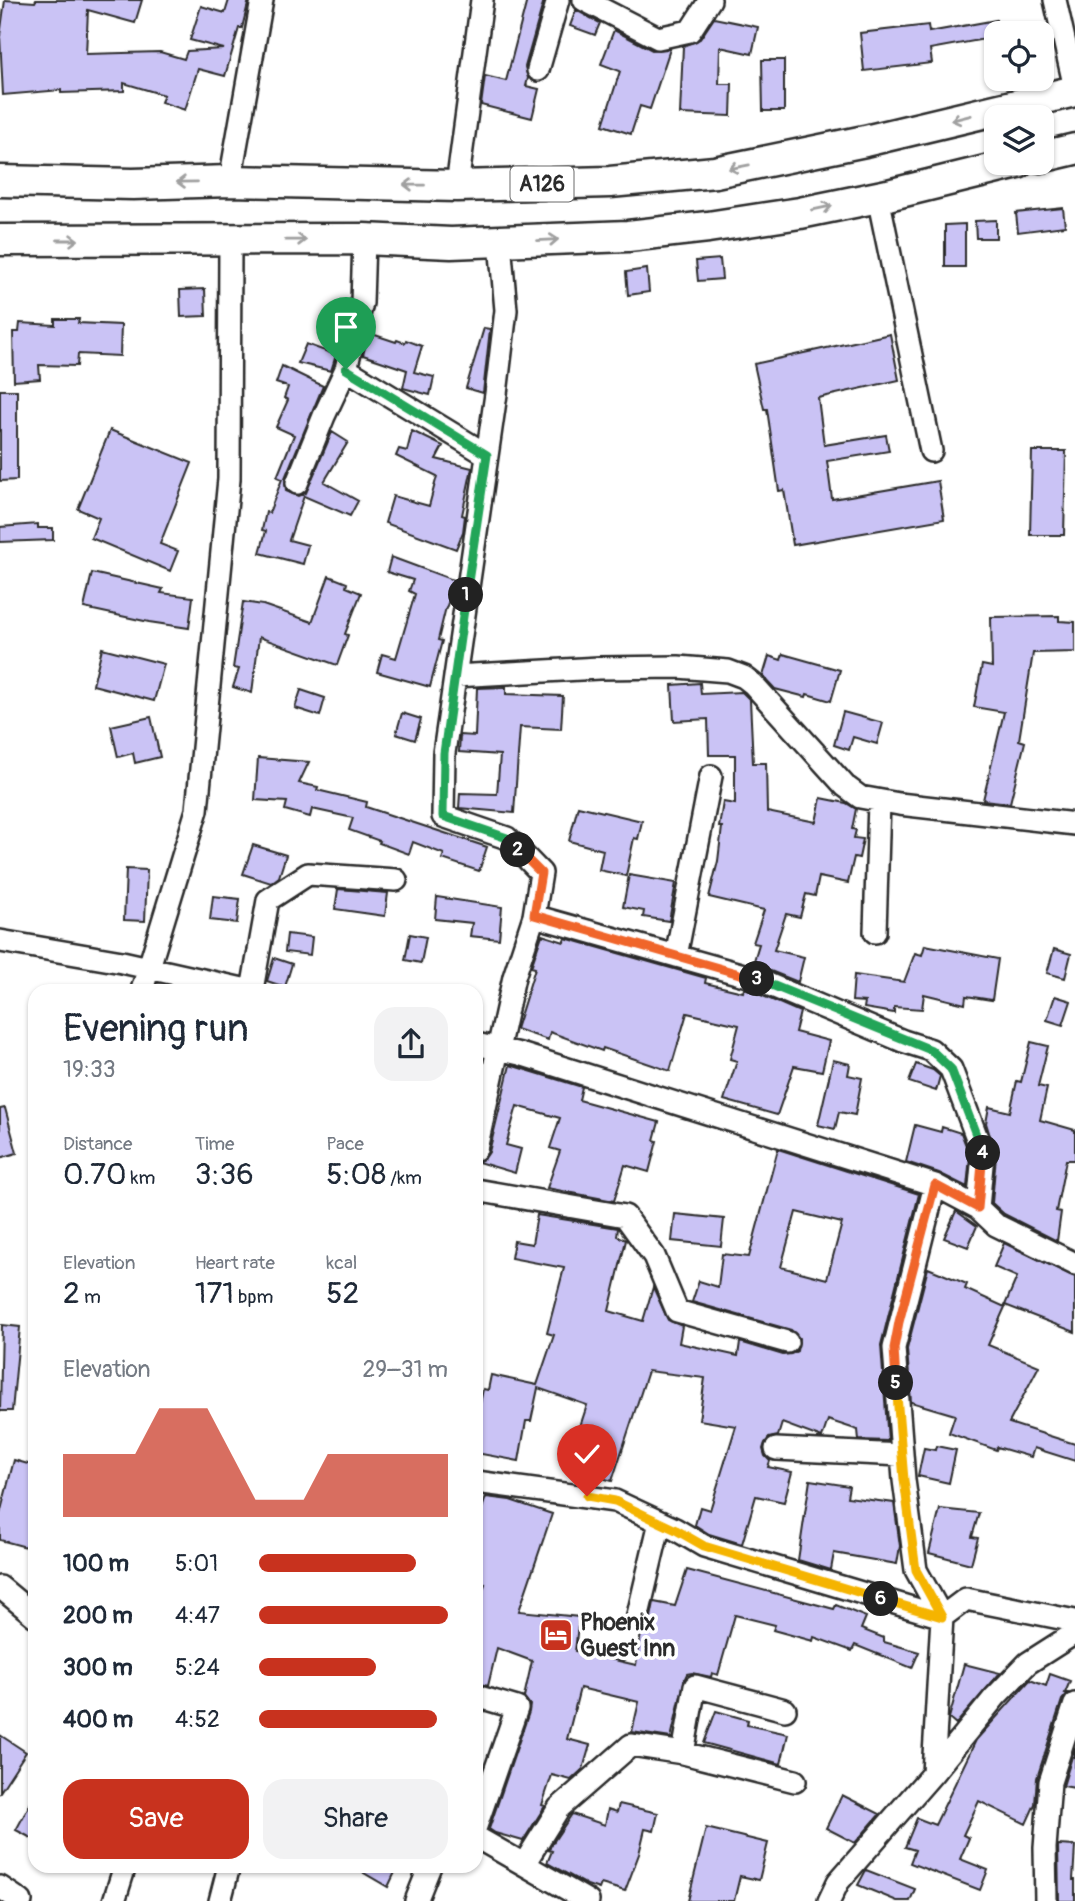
<!DOCTYPE html>
<meta charset="utf-8">
<style>
:root{--surface:#fff;--page:#f2f2f3;--text:#1f2937;--muted:#747a83;--accent:#c8321e}
body{margin:0;font-family:Pangolin,sans-serif;background:var(--page);color:var(--text);height:100vh;display:flex;flex-direction:column;font-size:26px;white-space:nowrap}
*{box-sizing:border-box;margin:0}
p{font-size:23px;color:var(--muted)}
.icon{flex:none;width:38px;height:38px;fill:none;stroke:currentColor;stroke-width:2;stroke-linecap:round;stroke-linejoin:round}
.map{position:relative;flex:1;overflow:hidden}
.details{position:absolute;left:28px;top:984px;width:455px;height:889px;display:flex;flex-direction:column;background:var(--surface);border-radius:21px;box-shadow:0 2px 5px #0004}
.details>*{flex:none}
.tools{position:absolute;left:984px;top:21px;display:grid;gap:14px}
.tools a{display:grid;place-items:center;width:70px;height:70px;border-radius:14px;background:var(--surface);box-shadow:0 2px 5px #0004;font-size:35px}
.pin{position:absolute;display:grid;place-items:center;width:60px;height:60px;color:#fff;margin:-72px -30px;border-radius:50% 50% 50% 0;rotate:-45deg;box-shadow:0 0 7px #0007}
.pin .icon{rotate:45deg}
.km{position:absolute;width:35px;height:35px;margin:-18px;border-radius:50%;background:#222;color:#fff;font-size:19px;line-height:35px;text-align:center}
.round{display:grid;place-items:center;flex:none;width:74px;height:74px;border-radius:21px;background:var(--page)}
.summary{display:flex;align-items:center;justify-content:space-between;height:119px;padding:0 35px}
h1{font-size:38px;font-weight:600;line-height:52px}
.metrics{display:grid;grid-template-columns:repeat(3,1fr);gap:10px;height:119px;padding:7px 35px}
.metrics div{display:grid;align-content:center}
.metrics b{font-size:30px;font-weight:600}
.metrics small{font-size:19px;font-weight:400}
.metrics p{font-size:19px}
.chart{height:196px;padding:14px 35px}
.chart p{display:flex;justify-content:space-between}
.chart svg{width:100%;height:126px;margin-top:7px;fill:var(--accent);opacity:.7}
.action{display:flex;gap:14px;margin-top:auto;padding:14px 35px}
.action a{flex:1;height:80px;border-radius:21px;background:var(--accent);color:#fff;font-size:28px;font-weight:600;line-height:80px;text-align:center}
.action a+a{background:var(--page);color:var(--text)}
ul{padding:0 35px;list-style:none;font-size:23px}
li{display:grid;grid-template-columns:112px 84px 1fr;align-items:center;height:52px}
li i{height:18px;border-radius:9px;background:var(--accent)}
.map>svg:first-child{display:block}
.building{fill:#cac3f5;stroke:#2b2b2b;stroke-width:2;fill-rule:evenodd}
.lines{fill:none;stroke-linecap:round;stroke-linejoin:round}
.minor-casing{stroke:#2b2b2b;stroke-width:26}
.highway-casing{stroke:#2b2b2b;stroke-width:35}
.minor{stroke:#fff;stroke-width:21}
.highway{stroke:#fff;stroke-width:30}
.oneway{stroke:#a0a0a0}
.split-1-casing{stroke:#fff;stroke-width:14}
.split-2-casing{stroke:#fff;stroke-width:14}
.split-3-casing{stroke:#fff;stroke-width:14}
.split-4-casing{stroke:#fff;stroke-width:14}
.split-5-casing{stroke:#fff;stroke-width:14}
.split-6-casing{stroke:#fff;stroke-width:14}
.split-7-casing{stroke:#fff;stroke-width:14}
.split-1{stroke:#22a559;stroke-width:9}
.split-2{stroke:#22a559;stroke-width:9}
.split-3{stroke:#f0652b;stroke-width:9}
.split-4{stroke:#22a559;stroke-width:9}
.split-5{stroke:#f0652b;stroke-width:9}
.split-6{stroke:#f5b400;stroke-width:9}
.split-7{stroke:#f5b400;stroke-width:9}
.labels{text-anchor:middle;stroke-width:7;stroke-linejoin:round;paint-order:stroke}
.shield{fill:#fff;stroke:#6b6b6b;stroke-width:2}
.shield-label{font-size:21px;font-weight:bold;fill:#2b2b2b}
.poi-label{font-size:23px;font-weight:bold;fill:#2b2b2b;stroke:#fff;text-anchor:start}
</style>
<div class="map">
<svg width="1075" height="1901" viewBox="0 0 1075 1901">
<rect width="100%" height="100%" fill="#fff"/>
<filter id="ink" filterUnits="userSpaceOnUse"><feTurbulence type="fractalNoise" baseFrequency=".0143" numOctaves="2"/><feDisplacementMap in="SourceGraphic" scale="14" xChannelSelector="R" yChannelSelector="G"/><feConvolveMatrix kernelMatrix="1 2 1 2 8 2 1 2 1" color-interpolation-filters="sRGB"/></filter>
<g filter="url(#ink)">
<path class="building" d="M5 0 35 2 36 0H142L135 23 88 10 86 54 160 52 184 59 187 51 224 49 190 40 201 6 225 13 229 0H249L242 28H239L225 76 198 69 185 110 161 102 164 95 124 83V91L61 93V90L3 95 0 36Z
M527 0H544L525 67 528 78 526 86 539 89 532 118 481 105 485 76 506 81Z
M576 10 600 23 595 35 570 26Z
M714 18 758 27 752 54 720 47 719 84H732L731 116 680 114 683 46 700 39Z
M996 20V37L930 49 932 63 864 71 860 33 928 25 929 32Z
M614 30 652 50 670 49 650 109 640 106 631 134 603 125 620 71 601 64Z
M762 60H784V111H763Z
M1063 208 1065 226 1018 232 1016 213Z
M996 220V238H976L975 221Z
M965 224V267H945V225Z
M720 259 722 279 698 281 696 261Z
M647 269 649 292 628 295 626 272Z
M205 289 206 316 181 317 180 290Z
M55 319H79L78 323 121 325 120 356 78 354 77 366 39 365 40 379 14 381 13 332H19L20 323 55 325Z
M484 328 490 329 483 393 466 388Z
M369 333 396 342 397 340 405 343 406 340 422 346 414 372 434 377 430 395 403 388 407 370 363 355Z
M890 334 899 380 818 398 824 445 886 435 889 451 827 461 832 499 938 481 944 519 793 545 784 490 779 491 767 409H764L754 364Z
M306 344 336 355 331 371 298 363Z
M282 366 323 386 285 478 286 491 298 496 306 493 332 432 348 442 324 482 358 501 350 516 304 496 289 540 308 545 303 564 260 553 266 531 262 530 266 512 269 513 282 479 277 477 294 435 276 427 288 400 284 398 288 387 276 383Z
M0 390H17V480L0 481Z
M110 430 192 463 160 544 178 551 170 571 91 538 99 518 78 509Z
M412 431 443 446 436 459 472 468 462 515 465 516 463 532 456 549 385 523 393 496 429 506 437 476 396 456 399 449 407 451Z
M1032 451H1066L1064 535H1030Z
M38 524V528H53V540L0 542V527Z
M391 557 456 581 445 611 438 640 442 641 430 687 377 672 382 654 396 658 415 594 409 591 413 580 387 572Z
M92 573 163 589 161 593 193 597 189 628 149 622 84 608Z
M329 576 347 583 346 587 361 593 345 634 348 635 337 665 259 637 252 693 233 687 239 669 233 668 243 602 263 605 312 622Z
M1059 616V621L1075 622V652L1033 653 1019 740 1025 742 1010 803 983 800 1004 712 974 707 982 665 992 667 991 617Z
M102 648 164 664 154 701 93 685Z
M783 654 840 670 831 701 807 694 806 697 775 689 763 676 769 656 781 660Z
M700 683 701 694 742 692 750 700 753 763H766L767 812 816 822 821 798 846 803 856 809 852 829 856 830 854 838 863 839 859 858 854 857 848 883 819 877 815 896 806 894 800 917 786 914 774 950 804 957 798 982 753 964 759 944 753 943 764 910 709 897 718 861 722 827H719L723 802 735 804V755H709L708 719 674 721 672 685Z
M506 687V694L563 696 561 729 520 727 514 813 459 808 460 793 497 794 500 755 459 752 460 735 475 736 477 688Z
M301 690 325 698 320 716 295 708Z
M843 712 883 723 877 744 853 737 849 750 834 745Z
M402 713 421 719 415 740 396 734Z
M151 717 160 757 135 763 133 753 118 757 111 726Z
M258 758 309 762 299 783 318 787 317 790 367 802 366 807 487 847 479 871 442 859 444 854 413 842 409 854 379 843 380 841 349 830 353 818 312 809 310 817 285 810 287 802 255 800Z
M578 806 642 821 638 839 634 838 626 876 599 870 603 850 569 841Z
M253 845 286 855 279 877 271 883 243 874Z
M126 869 147 870 145 921 124 920Z
M629 875 676 883 669 921 643 917 644 911 623 907Z
M338 889 388 893 385 916 335 909Z
M213 896 240 899 237 923 210 920Z
M437 897 502 907 499 939 470 936 472 923 435 919Z
M287 934 312 937 310 955 285 952Z
M410 934 426 937 421 963 405 960Z
M542 935 564 942 565 938 706 978 705 983 743 992 744 989H747L800 1012 795 1032 829 1041 822 1071 794 1066 777 1115 724 1100 737 1061 730 1059 739 1025 687 1013 670 1071 603 1048 602 1051 550 1032 548 1040 516 1029 535 968 531 967Z
M925 945 998 959 992 1000 966 996 965 1004 924 994 922 1009 894 1007V1013L864 1008 865 1002 852 1001 854 975 904 982 915 953 922 955Z
M1054 949 1071 954 1065 978 1047 973Z
M274 958 292 964 285 987 267 981Z
M1055 996 1071 1001 1063 1025 1047 1020Z
M1031 1042 1048 1046 1038 1086 1047 1088 1040 1120 1075 1130V1160H1066L1056 1211 1061 1212 1057 1241 1004 1214 992 1203 996 1155 986 1123 989 1107 1010 1112 1017 1081 1021 1082Z
M833 1060 850 1064 848 1075 862 1078 855 1115 839 1112 835 1129 818 1125Z
M916 1064 933 1070 940 1076 936 1091 909 1082Z
M510 1065 582 1087 579 1100 659 1122 654 1140 657 1141 649 1172 625 1165 614 1201 547 1188 560 1151 550 1148 560 1118 517 1106 506 1145 521 1149 515 1173 478 1162 485 1158 489 1152Z
M5 1108 17 1153 0 1158V1109Z
M915 1125 941 1132 942 1127 961 1133 970 1156 967 1187 939 1173 906 1162Z
M778 1149 919 1194 881 1345 888 1441 859 1440 858 1430 828 1420 822 1438 782 1423 778 1436 769 1438 765 1443 763 1449 765 1456 770 1461 768 1467 792 1472 784 1502 756 1496 742 1544 709 1534 695 1525 700 1507 710 1510 736 1426 699 1420 705 1378 648 1371 612 1481 586 1473 593 1451 574 1445 587 1405 538 1388 531 1421H526L519 1461 476 1453V1423L483 1389 488 1390 491 1375 537 1385 554 1335 547 1333 564 1268 511 1258 514 1241 532 1244 537 1215 618 1228 617 1236 626 1240 609 1311 643 1321 653 1287 668 1320 682 1326 679 1343 738 1356 740 1342 783 1355 791 1354 797 1351 799 1338 791 1330 692 1302 699 1281 718 1287 722 1254 749 1257ZM796 1212 842 1223 827 1279 781 1267Z
M956 1211 977 1226 968 1247 944 1238Z
M675 1214 724 1219 721 1246 672 1241Z
M1004 1243 1075 1277V1332L1005 1305 1017 1277 994 1267Z
M928 1268 967 1284 965 1289 1005 1307 988 1345 1039 1366 1009 1423 1075 1444V1461L1034 1448 1031 1457 997 1447 996 1450 949 1433 955 1415 911 1402 907 1349Z
M2 1325 20 1327 12 1411H0Z
M936 1446 956 1450 949 1483 918 1476 924 1448 935 1450Z
M14 1460 35 1466V1511L26 1547 0 1540V1514Z
M810 1480 849 1486 847 1497 894 1503 900 1546 897 1564 834 1553 831 1570 798 1560Z
M486 1497 510 1500 552 1514 519 1611 579 1617 575 1651 636 1665 642 1627 649 1628 654 1602 675 1606 687 1570 834 1609 836 1605 866 1617 861 1629 884 1638V1642L919 1652 912 1668 855 1645 852 1651 814 1637 813 1641 773 1630 775 1625 735 1615 718 1675 712 1673 711 1677 692 1673 687 1674 685 1678 671 1738 632 1732 639 1702 580 1688 567 1739 590 1745 583 1769 571 1780 552 1775 542 1805 545 1806 523 1841 495 1833 489 1829 529 1712 530 1705 524 1697 532 1661 497 1648 488 1686 476 1683V1610L485 1584 476 1581V1526Z
M940 1509 979 1513 972 1537 978 1538 971 1564 929 1553Z
M964 1664 1000 1673 956 1724 949 1718Z
M1050 1674 1070 1681 1065 1693H1068L1062 1700 1037 1778 1035 1804 1026 1824 979 1801 963 1835 969 1838 960 1859 988 1870 980 1890 910 1863 915 1850 905 1847 917 1818 935 1825 976 1740 1030 1680 1046 1686Z
M716 1711 748 1720 747 1725 788 1734 781 1764 704 1743Z
M0 1735 26 1752 0 1792Z
M1075 1747V1788L1063 1786Z
M35 1795V1840L16 1830Z
M842 1795 880 1814 855 1843 826 1828Z
M619 1804 658 1813 654 1831 645 1829 639 1854 625 1891 601 1884 599 1889 587 1885 547 1863 552 1851 548 1850 572 1814 605 1825 608 1809 617 1812Z
M706 1828 768 1843 759 1880 740 1876 734 1901H688Z
M1058 1845 1075 1846 1073 1880H1075V1901H1059Z
M352 1866H398L388 1887Z
M866 1870 915 1889 910 1901H897L858 1885Z"/>
<g class="lines">
<g class="minor-casing">
<path id="minor" d="M584 0 658 38 690 31 710 0
M1055 0 1075 88
M538 70 558 0
M230 181 262 0
M457 186 482 0
M878 197 931 451
M346 369 487 455
M297 483 324 416 346 369 362 303 364 239
M455 676 599 668 678 667 728 671 744 677 753 684 845 786 860 797 899 804 1075 824
M534 916 751 977 903 1041 931 1050 951 1069 983 1154 978 1208
M875 932 879 801
M0 941 122 962 247 990
M676 956 711 776
M142 990 197 810 229 479 230 241
M252 990 268 900 308 874 396 880
M476 1044 520 1054 935 1185 978 1208 996 1225 1075 1264
M476 1149 514 977 534 916 541 873 507 838 443 816 444 753 496 394 506 310 500 242
M476 1190 625 1216 654 1256 677 1311 787 1342
M776 1449 902 1455
M476 1482 615 1501 675 1529 704 1546 942 1617 966 1599 1075 1621
M0 1587 35 1616
M638 1615 660 1522
M476 1696 517 1708 476 1826
M683 1753 695 1686 785 1710
M933 1773 942 1617 916 1570 904 1480 894 1348 935 1185
M476 1837 588 1901
M524 1864 559 1808 631 1745 683 1753 795 1781
M0 1887 21 1901
M114 1901 125 1866
M220 1901 229 1866
M416 1901 430 1866
M829 1901 838 1882 933 1773 995 1697 1028 1663 1075 1633
M1046 1901 1045 1848 1050 1782 1075 1704"/>
</g>
<g class="highway-casing">
<path id="highway" d="M1041 157 1075 149
M0 181 133 184 230 181 457 186 610 182 715 172 865 141 1075 91
M0 240 364 239 451 243 628 236 708 227 800 213 888 195 1018 163"/>
</g>
<use href="#minor" class="minor"/>
<use href="#highway" class="highway"/>
</g>
<defs><path id="oneway-shaft" d="M-6 0H5M1.5-3L5.5 0L1.5 3" fill="none" stroke-width="1.6" stroke-linecap="round" stroke-linejoin="round" transform="scale(1.75)"/></defs>
<g class="oneway">
<use href="#oneway-shaft" transform="translate(961 118) rotate(166)"/>
<use href="#oneway-shaft" transform="translate(739 167) rotate(169)"/>
<use href="#oneway-shaft" transform="translate(187 182) rotate(179)"/>
<use href="#oneway-shaft" transform="translate(414 185) rotate(-179)"/>
<use href="#oneway-shaft" transform="translate(822 208) rotate(-12)"/>
<use href="#oneway-shaft" transform="translate(68 240)"/>
<use href="#oneway-shaft" transform="translate(296 240) rotate(-1)"/>
<use href="#oneway-shaft" transform="translate(548 240) rotate(-3)"/>
</g>
</g>
<g class="lines" filter="url(#ink)">
<g class="split-1-casing">
<path id="split-1" d="M346 369 487 455 466 595"/>
</g>
<g class="split-2-casing">
<path id="split-2" d="M466 595 444 753 443 816 507 838 518 850"/>
</g>
<g class="split-3-casing">
<path id="split-3" d="M518 850 541 873 534 915 757 979"/>
</g>
<g class="split-4-casing">
<path id="split-4" d="M757 979 931 1050 951 1069 983 1153"/>
</g>
<g class="split-5-casing">
<path id="split-5" d="M896 1383 894 1348 899 1322 935 1185 978 1208 983 1153"/>
</g>
<g class="split-6-casing">
<path id="split-6" d="M881 1599 942 1617 916 1570 904 1480 896 1383"/>
</g>
<g class="split-7-casing">
<path id="split-7" d="M587 1496 615 1501 676 1530 704 1546 881 1599"/>
</g>
<use href="#split-1" class="split-1"/>
<use href="#split-2" class="split-2"/>
<use href="#split-3" class="split-3"/>
<use href="#split-4" class="split-4"/>
<use href="#split-5" class="split-5"/>
<use href="#split-6" class="split-6"/>
<use href="#split-7" class="split-7"/>
</g>
<defs>
<g id="hotel-square" transform="scale(1.75)"><rect x="-9" y="-9" width="18" height="18" rx="4" fill="#c8321e" stroke="#fff"/><path d="M-6-4.5h1.5V1H6V5H4.5V3h-9V5H-6ZM-4 0a1.8 1.8 0 1 1 3.6 0ZM.5 0V-2.5h3Q6-2.5 6 0Z" fill="#fff"/></g>
</defs>
<g fill-rule="evenodd">
<use href="#hotel-square" x="556" y="1635"/>
</g>
<g class="labels">
<rect class="shield" x="510.5" y="166.5" width="63" height="35" rx="5"/>
<g class="shield-label">
<text x="542" y="191">A126</text>
</g>
<g class="poi-label">
<text x="580" y="1630">Phoenix<tspan x="580" dy="26">Guest Inn</tspan></text>
</g>
</g>
</svg>
<div class="tools">
<a><svg class="icon" aria-label="locate" viewBox="0 0 24 24"><circle cx="12" cy="12" r="6"/><path d="M12 2v4M12 18v4M2 12h4M18 12h4"/></svg></a>
<a><svg class="icon" aria-label="layers" viewBox="0 0 24 24"><path d="M12 4l9 5-9 5-9-5zM3 14l9 5 9-5"/></svg></a>
</div>
<div class="pin" style="left:346px;top:369px;background:#1e9e55"><svg class="icon" aria-label="arrive" viewBox="0 0 24 24"><path d="M6 21V4h12l-3 4 3 4H6"/></svg></div>
<div class="pin" style="left:587px;top:1496px;background:#d93025"><svg class="icon" aria-label="check" viewBox="0 0 24 24"><path d="M5 12l5 5 9-10"/></svg></div>
<b class="km" style="left:466px;top:595px">1</b>
<b class="km" style="left:518px;top:850px">2</b>
<b class="km" style="left:757px;top:979px">3</b>
<b class="km" style="left:983px;top:1153px">4</b>
<b class="km" style="left:896px;top:1383px">5</b>
<b class="km" style="left:881px;top:1599px">6</b>
<section class="details">
<div class="summary"><div><h1>Evening run</h1><p>19:33</p></div><a class="round"><svg class="icon" aria-label="share" viewBox="0 0 24 24"><path d="M12 15V3M7 8l5-5 5 5M5 13v7h14v-7"/></svg></a></div>
<div class="metrics">
<div><p>Distance</p><b>0.70<small> km</small></b></div>
<div><p>Time</p><b>3:36</b></div>
<div><p>Pace</p><b>5:08<small> /km</small></b></div>
</div>
<div class="metrics">
<div><p>Elevation</p><b>2<small> m</small></b></div>
<div><p>Heart rate</p><b>171<small> bpm</small></b></div>
<div><p>kcal</p><b>52</b></div>
</div>
<div class="chart"><p><span>Elevation</span>29–31 m</p>
<svg viewBox="0 0 160 44" preserveAspectRatio="none"><path d="M0 44V22L10 22L20 22L30 22L40 6L50 6L60 6L70 22L80 38L90 38L100 38L110 22L120 22L130 22L140 22L150 22L160 22V44z"/></svg>
</div>
<ul>
<li><b>100 m</b>5:01<i style="width:83%"></i></li>
<li><b>200 m</b>4:47<i style="width:100%"></i></li>
<li><b>300 m</b>5:24<i style="width:62%"></i></li>
<li><b>400 m</b>4:52<i style="width:94%"></i></li>
</ul>
<div class="action"><a>Save</a><a>Share</a></div>
</section>
</div>
